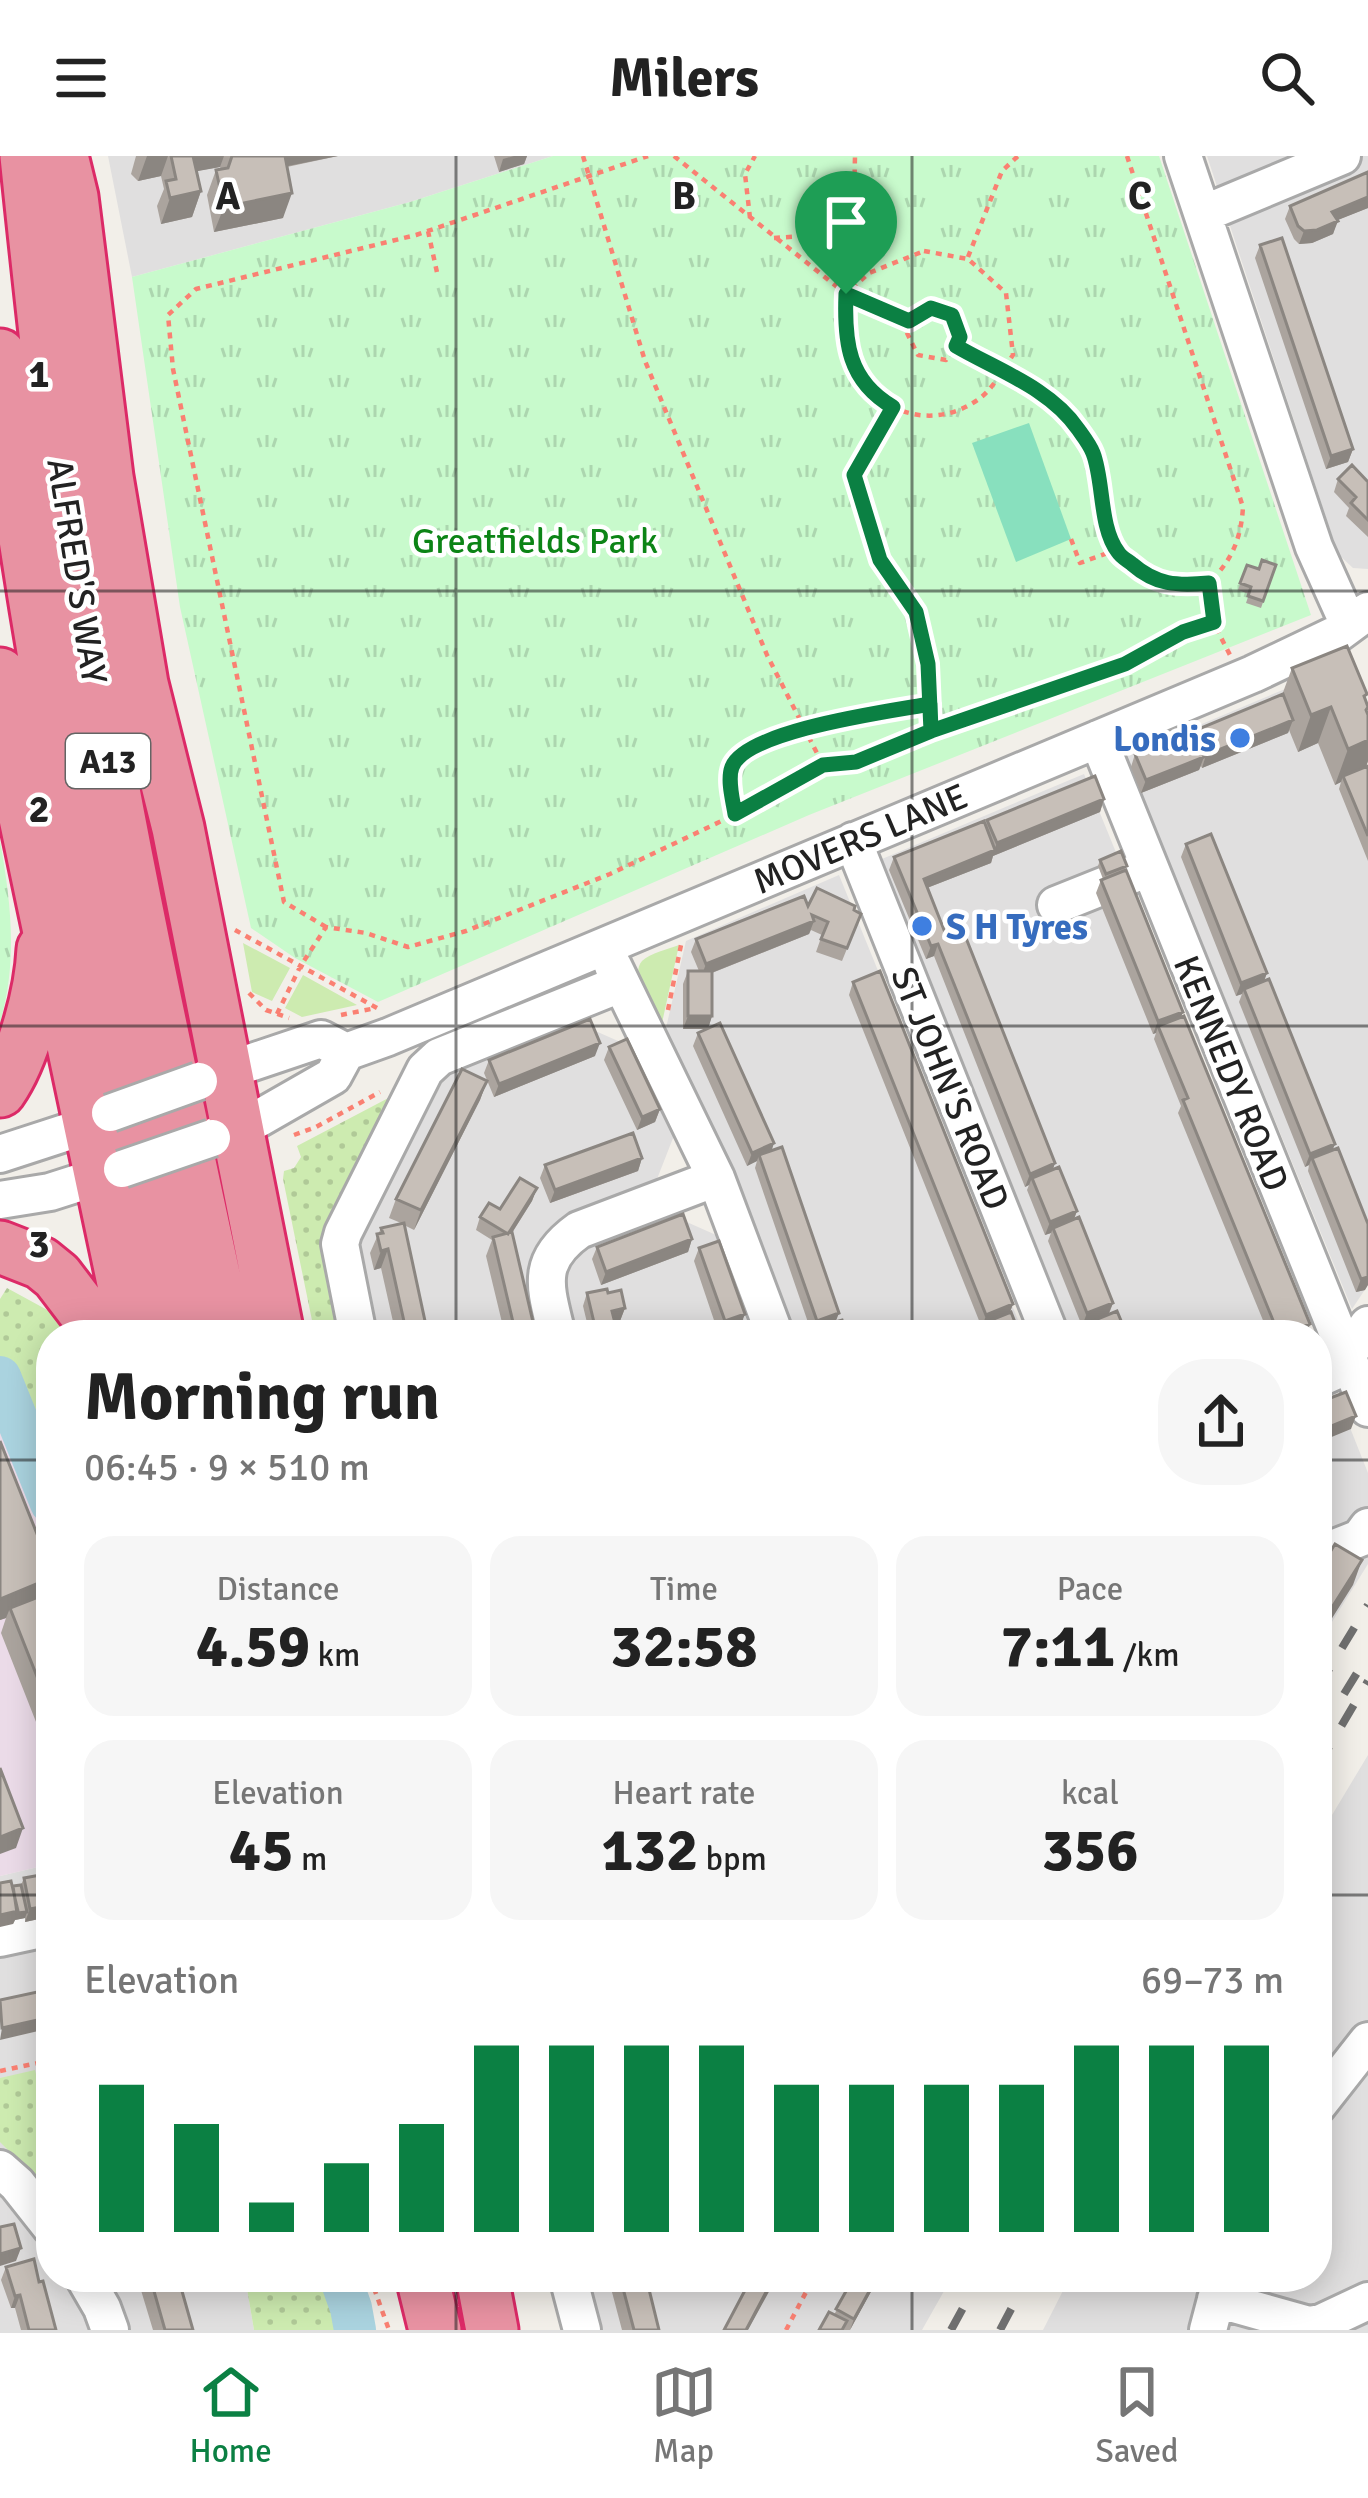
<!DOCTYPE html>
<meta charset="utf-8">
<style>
:root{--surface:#fff;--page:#f6f6f6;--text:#222;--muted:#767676;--line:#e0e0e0;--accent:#0b8043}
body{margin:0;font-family:Signika,sans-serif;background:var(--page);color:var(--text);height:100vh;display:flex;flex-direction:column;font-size:45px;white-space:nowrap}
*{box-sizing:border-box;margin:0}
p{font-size:39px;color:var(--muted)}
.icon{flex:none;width:66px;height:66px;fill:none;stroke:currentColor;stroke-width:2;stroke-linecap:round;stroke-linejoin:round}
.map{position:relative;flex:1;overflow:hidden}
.panel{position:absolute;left:36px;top:1164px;width:1296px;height:972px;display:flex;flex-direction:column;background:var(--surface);border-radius:48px;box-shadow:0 6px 30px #0003}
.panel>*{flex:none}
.pin{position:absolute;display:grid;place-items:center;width:102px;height:102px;color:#fff;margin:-123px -51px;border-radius:50% 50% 50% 0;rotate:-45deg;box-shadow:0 0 12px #0007}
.pin .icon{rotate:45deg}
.round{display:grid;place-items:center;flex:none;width:126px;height:126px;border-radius:48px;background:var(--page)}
.overview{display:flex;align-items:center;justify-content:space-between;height:204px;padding:0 48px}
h1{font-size:66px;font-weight:700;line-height:90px}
.stats{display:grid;grid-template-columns:repeat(3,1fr);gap:18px;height:204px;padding:12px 48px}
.stats div{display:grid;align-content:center;border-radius:30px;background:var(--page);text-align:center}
.stats b{font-size:60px;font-weight:700}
.stats small{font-size:33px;font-weight:400}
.stats p{font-size:33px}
.chart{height:336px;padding:24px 48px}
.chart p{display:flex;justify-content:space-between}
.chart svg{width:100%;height:216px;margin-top:12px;stroke:var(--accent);stroke-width:6}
header{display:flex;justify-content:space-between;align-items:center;height:156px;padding:0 48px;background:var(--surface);font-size:54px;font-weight:700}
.menu{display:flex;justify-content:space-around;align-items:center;height:168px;border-top:3px solid var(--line);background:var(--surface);font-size:33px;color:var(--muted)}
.menu a{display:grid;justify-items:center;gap:6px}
.menu .active{color:var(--accent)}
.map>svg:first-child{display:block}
.residential{fill:#e0dfdf}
.industrial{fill:#ebdbe8}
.grass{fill:url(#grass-dots)}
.park{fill:url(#park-tufts)}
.garden{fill:#cdebb0}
.pitch{fill:#88e0be}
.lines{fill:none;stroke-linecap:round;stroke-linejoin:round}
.river{stroke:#aad3df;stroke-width:42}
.minor-casing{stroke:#a9a9a9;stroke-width:42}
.highway-casing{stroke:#dc2a67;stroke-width:57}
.path{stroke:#fa8072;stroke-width:4.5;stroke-dasharray:6 6;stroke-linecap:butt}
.minor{stroke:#fff;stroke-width:36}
.highway{stroke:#e892a2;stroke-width:51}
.rail{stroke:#707070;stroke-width:8;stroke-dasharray:24 24;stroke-linecap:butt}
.minor-bridge-casing{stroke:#a9a9a9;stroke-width:42;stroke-linecap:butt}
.minor-bridge{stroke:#fff;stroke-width:36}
.wall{fill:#aba49e}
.shaded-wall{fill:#8b8681}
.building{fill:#c7bfb8;stroke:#8b8681;stroke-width:3}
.route-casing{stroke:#fff;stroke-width:24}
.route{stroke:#0b8043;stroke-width:15}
.grid{fill:none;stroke:#222;stroke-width:3;stroke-opacity:0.55}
.shop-dot{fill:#3f7fe0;stroke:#fff;stroke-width:4.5}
.labels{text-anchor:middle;stroke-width:9;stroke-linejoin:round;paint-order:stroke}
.shield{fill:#fff;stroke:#646464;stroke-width:3}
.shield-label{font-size:33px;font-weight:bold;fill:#222}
.park-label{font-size:36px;fill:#0c8416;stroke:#fff}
.street-label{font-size:36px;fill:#222;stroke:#fff}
.shop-label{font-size:36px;font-weight:bold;fill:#366cbe;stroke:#fff;text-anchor:end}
.grid-label{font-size:39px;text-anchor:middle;font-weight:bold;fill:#222;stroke:#fff;stroke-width:9;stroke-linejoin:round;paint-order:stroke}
</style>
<header><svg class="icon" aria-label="menu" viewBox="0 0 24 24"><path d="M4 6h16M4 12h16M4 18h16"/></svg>Milers<svg class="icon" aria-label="search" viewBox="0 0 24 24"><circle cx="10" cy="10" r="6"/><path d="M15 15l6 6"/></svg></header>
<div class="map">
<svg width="1368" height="2174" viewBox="0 0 1368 2174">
<defs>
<pattern id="grass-dots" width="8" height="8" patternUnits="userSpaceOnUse" patternTransform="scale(3)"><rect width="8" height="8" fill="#cdebb0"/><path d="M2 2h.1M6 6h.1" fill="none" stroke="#b0c997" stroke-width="1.8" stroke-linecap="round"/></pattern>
<pattern id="park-tufts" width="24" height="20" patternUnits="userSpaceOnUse" patternTransform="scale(3)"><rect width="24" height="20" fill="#c8facc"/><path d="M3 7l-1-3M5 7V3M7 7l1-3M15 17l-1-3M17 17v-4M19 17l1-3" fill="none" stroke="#acd6af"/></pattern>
</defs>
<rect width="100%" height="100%" fill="#f2efe9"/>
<path class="residential" d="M108 0H553L410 46 132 121Z
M1207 0H1368V413L1353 412 1338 398Z
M1316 520 1334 526 1368 610V1129L1352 1153 1126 600Z
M1084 618 1313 1179H1072L882 703Z
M839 719 881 822 1024 1179H793L767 1100 706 956 666 872 686 785Z
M575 866 634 892 675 977 657 1023 575 1055 552 1069 539 1084 526 1120 538 1179H377L358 1092 446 919Z
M671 1059 716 1079 752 1179H577L566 1136V1117L574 1100 583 1094Z
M1337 1239 1368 1317V1408L1317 1490V1247Z
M1368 1599V2174H1043L1070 2121H1317V1684Z
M51 1708V2121H245L254 2174H0V1720Z
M587 2121H810L818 2125 833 2121H952L922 2174H601Z"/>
<path class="industrial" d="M0 1269 51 1395V1708L0 1720Z"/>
<path class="grass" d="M396 938 330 1081 346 1179H315L283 1023 284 1015 294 1012 301 1001 297 990Z
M7 1132 51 1156 69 1179H51V1395L0 1269V1143Z
M35 1914 51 1980V2037L0 1986V1922Z
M245 2121H356L375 2174H254Z"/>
<path class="park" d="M553 0H1159L1311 459 809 659 378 846 295 802 251 772 180 451 132 121 410 46Z
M0 685C11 746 18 805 0 867Z"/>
<path class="garden" d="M243 787 290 812 272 845 252 836Z
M679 789 662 867 658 869C652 853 629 819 642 805 650 797 669 793 679 789Z
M303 819 357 849 302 861 285 852Z"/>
<path class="pitch" d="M1029 267 1071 383 1016 406 972 287Z"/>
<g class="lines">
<path class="river" d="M0 1221 51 1347
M340 2121 351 2152 355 2174"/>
<g class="minor-casing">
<path id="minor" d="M1183 0 1314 391 1349 469
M1203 58 1342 0
M1098 583 1368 1252
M853 685 1050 1179
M1056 749 1141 715
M613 810 716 1022 775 1179
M208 921 321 883 346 896
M215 980 258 963 333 920 346 896 388 881 1253 518 1337 478 1368 455
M0 998 89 969 107 958
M0 1044 50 1036 122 1013
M358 1179 340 1088 343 1077 425 914 439 901 620 828
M557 1179C546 1132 534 1106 579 1074L716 1022
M1317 1223 1337 1214 1368 1169
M1317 1399 1360 1382 1368 1371
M0 1782 51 1771
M1317 1950 1368 1885
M0 2013 17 2028 51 2071
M84 2121 102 2152 110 2174
M568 2121 582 2174
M1216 2143 1309 2169 1321 2167 1368 2145
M1208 2174 1222 2121"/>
</g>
<g class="highway-casing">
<path id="highway" d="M26 0C43 163 60 327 88 489 127 720 178 950 227 1179
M62 0 72 41 107 321 142 528 178 672 278 1179
M0 199C39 530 111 854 179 1179
M0 518 21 643 134 1179
M0 935C24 901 41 835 43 793
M0 1091 41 1107 57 1120 102 1179
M422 2121 435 2174
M482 2121 492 2174"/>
</g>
<path class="path" d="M583 0 645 205 767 499 823 609 856 606 931 575 1125 508 1183 476 1213 466 1230 499
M674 0 846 138 909 165
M1127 0 1243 351C1241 383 1232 404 1209 427L1213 466
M750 62 745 18 755 0
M428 75 438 121
M774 82 820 79 854 46 855 0
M924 95 968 103 1006 137 1013 199C1003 213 993 233 979 243 934 275 879 259 854 211 843 188 845 163 846 138L869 117Z
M968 101 1002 15 1018 0
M931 152 952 159 960 181 946 204 918 199 906 175 913 161Z
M956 190C996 214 1052 234 1078 273 1083 280 1089 289 1093 297 1104 325 1100 371 1118 396 1121 401 1127 404 1132 408 1156 429 1177 430 1209 427
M892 253 854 319 880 403 916 456 928 508 931 575
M1071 383 1080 407 1116 394
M735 656C733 643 727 622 732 609 748 575 893 555 930 548
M326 771 284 746 173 213 168 159 196 133 416 79 648 0
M235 774 377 852
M249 837 266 854 289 862
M668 854 681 789
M277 858 300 811 326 771 366 777 408 791 466 775 610 718 749 652 823 609
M341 859 371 853
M294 979 316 971 380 936
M0 1915 38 1907 51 1964
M370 2121 389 2174
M786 2174 814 2121"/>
<use href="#minor" class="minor"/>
<use href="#highway" class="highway"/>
<path class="rail" d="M1317 1533 1368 1449
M1344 1538 1368 1499
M1317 1611 1368 1525
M951 2174 980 2121
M1000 2174 1028 2121"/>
<g class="minor-bridge-casing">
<path id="minor-bridge" d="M110 957 199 925
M122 1013 212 982"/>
</g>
<use href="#minor-bridge" class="minor-bridge"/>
</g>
<path class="wall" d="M136 0H338L287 11 283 62 214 76 207 39 216 14 221 13 220 11 196 15 201 35 192 61 161 68 157 50 164 33 161 20 138 25 131 18Z
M494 0H527L524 8 499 16Z
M1368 16V52L1337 64 1333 78 1312 87 1299 88 1294 83 1285 63 1290 50Z
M1260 89 1353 293 1348 306 1326 313 1255 102Z
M1338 323 1368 326V381L1346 360 1349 352 1334 336Z
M1247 409 1258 413 1276 409 1261 452 1246 447 1249 438 1238 434Z
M1292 512 1367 538 1365 543 1368 559V605L1366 611 1368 610V705L1339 633 1341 626 1335 629 1318 587 1298 596 1289 574 1288 577 1202 612 1201 610 1199 614 1141 637 1131 611 1135 598 1195 578 1196 574 1282 539Z
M1104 643 1100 656 993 700 991 707 927 732 948 784 1053 1013 1077 1055 1074 1063 1113 1147 1109 1158 1127 1179H1085L1089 1167 1082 1170 1048 1085 1051 1077 1045 1079 1027 1034 1029 1029 1025 1031 934 800 926 803 889 714 894 701 986 669 987 664Z
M1186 688 1267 817 1264 825 1333 993 1365 1134 1356 1136 1308 1015 1309 1009 1305 1011 1239 846 1242 838 1236 840 1181 701Z
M1100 704 1127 710 1125 714 1183 856 1181 861 1310 1168 1306 1179H1269L1178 957 1181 950 1154 883 1156 877 1153 878 1096 737 1101 724 1103 723 1098 710Z
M808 750 854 754 861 758 842 805 816 796 822 779 811 774 809 778 712 817V860L708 872 771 995 836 1165 846 1179 812 1178 755 1012 757 1005 747 1010 693 890 698 877 705 873H683V828L688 815H699L691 796 696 783Z
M853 826 1013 1148 1010 1156 1020 1179H981L984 1171 982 1172 849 839Z
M609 891 660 953 655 966 637 974 604 904Z
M595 900 494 941 484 917 489 904Z
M487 925 480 944 414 1074 404 1069 428 1179H396L381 1112 374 1114 370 1097 381 1072 401 1067 389 1062 396 1043Z
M642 1002 638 1015 550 1047 540 1022 545 1009Z
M537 1032 532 1045 512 1077 536 1179H505L486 1100 492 1084 476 1074 480 1061 500 1053Z
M692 1083 688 1096 601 1129 592 1103 597 1091Z
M699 1092 742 1165 747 1179H719L694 1105Z
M587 1137H608L625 1152 620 1165 615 1166 618 1179H590L583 1150Z
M0 1285 51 1413V1430L49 1437 51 1436V1604L1 1477 6 1462 0 1464Z
M51 1718V1756L48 1761 25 1766V1762L15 1764 13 1768V1730L21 1729 24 1722Z
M6 2111 39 2126 56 2174H21L15 2152H11L1 2124Z
M137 2121H178L193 2174H153Z
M608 2121H646L659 2174H622Z
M854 2121H879L850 2174H819L834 2159Z"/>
<path class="shaded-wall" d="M147 0H168L161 20 138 25Z
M189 0H224L220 11 182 18Z
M278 0H338L273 13Z
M514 0H527L524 8 499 16 503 3Z
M201 35 192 61 161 68 170 42Z
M292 37 283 62 214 76 224 51Z
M1368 41V52L1328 68 1332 56Z
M1338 65 1333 78 1312 87 1299 88 1304 75Z
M1353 293 1348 306 1326 313 1331 300Z
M1331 551 1318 587 1298 596 1311 559Z
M1293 564 1288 577 1202 612 1206 599Z
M1368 584V605L1364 617 1343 620 1341 626 1335 629 1348 593Z
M1204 601 1199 614 1141 637 1146 624Z
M1104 643 1100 656 993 700 991 707 919 735 924 723 994 694 997 687Z
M814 765 809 778 701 821 706 808Z
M938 788 934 800 926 803 931 790Z
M1267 817 1262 830 1244 833 1242 838 1236 840 1241 827Z
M1183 856 1178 868 1158 870 1156 877 1153 878 1158 865Z
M688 860H712L708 873H683Z
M600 887 595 900 494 941 499 928Z
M487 925 480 944 414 1074 421 1054Z
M660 953 655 966 637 974 642 961Z
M774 987 770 1000 759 999 757 1005 747 1010 752 997Z
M1335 988 1330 1001 1312 1002 1309 1009 1305 1011 1310 998Z
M642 1002 638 1015 550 1047 555 1034Z
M1055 1007 1051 1020 1032 1022 1029 1029 1025 1031 1030 1018Z
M537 1032 532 1045 503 1091 508 1078Z
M1077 1055 1072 1068 1053 1072 1051 1077 1045 1079 1050 1066Z
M692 1083 688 1096 601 1129 606 1116Z
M388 1093 381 1112 374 1114 381 1095Z
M1368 1121V1129L1365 1134 1356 1136 1361 1123Z
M1113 1147 1108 1159 1082 1170 1087 1157Z
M1013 1148 1008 1161 986 1166 982 1172 986 1159Z
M625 1152 620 1165 608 1168 612 1155Z
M839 1157 834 1170 817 1171 815 1177 812 1178 817 1165Z
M745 1158 740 1171 722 1172 725 1165Z
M1310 1168 1306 1179H1283Z
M1356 1260 1351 1273 1317 1287V1276Z
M1362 1404 1353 1429 1317 1486V1475Z
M51 1422V1430L45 1446 10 1452 6 1462 0 1464V1443Z
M23 1672 16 1692 0 1698V1681Z
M51 1749V1756L48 1761 25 1766 30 1753Z
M18 1755 27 1756 25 1762 15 1764 13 1768 0 1771V1759Z
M51 1861V1872L0 1884 2 1872Z
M21 2092 16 2105 0 2110V2098Z
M774 2121H777L748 2174H746Z
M877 2121H879L850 2174 854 2163Z
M20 2139 15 2152H11L15 2140Z"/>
<path class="building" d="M171 0H193L201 35 170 42 166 25 176 23Z
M232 0H285L292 37 224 51 216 14 228 12Z
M1368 16V41L1332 56 1338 65 1317 74 1304 75 1298 70 1290 50Z
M1282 82 1353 293 1331 300 1260 89Z
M1352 309 1368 326V364L1351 347 1356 341 1338 323Z
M1262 404 1276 409 1263 445 1248 440 1251 431 1240 427 1247 409 1259 413Z
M1347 490 1367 538 1364 540 1368 551 1366 554 1368 559V584L1348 593 1331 551 1311 559 1292 512Z
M1283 538 1293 564 1206 599 1196 574Z
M1194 575 1204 601 1146 624 1135 598Z
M1368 610V680L1343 620Z
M1095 620 1104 643 997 687 987 664Z
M984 665 995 694 924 723 948 784 964 777 1055 1007 1030 1018 938 788 931 790 894 701Z
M1211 678 1267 817 1241 827 1186 688Z
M1121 695 1127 710 1106 718 1100 704Z
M1126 714 1183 856 1158 865 1101 724Z
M817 732 855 750 854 754 861 758 847 792 821 783 828 766 812 759 814 765 706 808 696 783 804 740 808 750Z
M688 815H712V860H688Z
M880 815 1013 1148 986 1159 853 826Z
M1269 823 1335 988 1310 998 1244 833Z
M1184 860 1310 1168 1283 1179H1279L1183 944 1188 942 1158 870Z
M590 863 600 887 499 928 489 904Z
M720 867 774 987 752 997 698 877Z
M627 883 660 953 642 961 609 891Z
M462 913 487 925 421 1054 396 1043Z
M633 977 642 1002 555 1034 545 1009Z
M782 991 839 1157 817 1165 759 999Z
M1338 992 1368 1068V1121L1361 1123 1312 1002Z
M1059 1011 1077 1055 1050 1066 1032 1022Z
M520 1022 537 1032 508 1078 480 1061 489 1047 500 1053Z
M683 1058 692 1083 606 1116 597 1091Z
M1079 1061 1113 1147 1087 1157 1053 1072Z
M404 1067 428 1179H407L388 1093 381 1095 377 1078 383 1077 381 1072Z
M512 1076 536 1179H516L493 1081Z
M719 1085 745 1158 725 1165 699 1092Z
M607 1133 608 1137 621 1134 625 1152 612 1155 618 1179H597L587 1137Z
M1117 1155 1127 1179H1095L1090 1166Z
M1011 1156 1020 1179H991L986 1166Z
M842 1164 846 1179H820L817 1171Z
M742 1165 747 1179H725L722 1172Z
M1346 1236 1356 1260 1317 1276V1247Z
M0 1285 51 1413V1422L0 1443Z
M1335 1388 1362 1404 1317 1475V1402L1324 1406Z
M51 1436V1556L10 1452Z
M0 1612 23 1672 0 1681Z
M46 1718 51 1749 30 1753 24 1722Z
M51 1718V1740L46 1719Z
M11 1725 18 1755 0 1759V1727Z
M21 1729 27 1756 17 1757 13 1730Z
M51 1833V1861L2 1872 0 1844Z
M14 2068 21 2092 0 2098V2071Z
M34 2103 39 2126 43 2125 56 2174H29L20 2139 15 2140 6 2111Z
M150 2121H178L193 2174H165Z
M620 2121H646L659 2174H634Z
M752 2121H774L746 2174H724Z
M854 2121H877L854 2163 836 2153Z
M829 2156 847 2165 842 2174H819Z"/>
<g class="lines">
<g class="route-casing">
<path id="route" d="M846 138C844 186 848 225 893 251L854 319 880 404 916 456 928 508 931 575 856 606 823 609 735 658C733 645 727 624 732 611 746 574 892 555 930 548L931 575 1125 508 1183 476 1214 466 1209 427C1177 430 1156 429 1132 408 1127 404 1121 401 1118 396 1099 371 1104 325 1093 297 1090 289 1083 280 1078 273 1050 232 997 214 956 190L960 181 952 159 931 152 909 165 846 138"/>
</g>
<use href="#route" class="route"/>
</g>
<path class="grid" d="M456 0V1179M912 0V1179M0 435H1368M0 870H1368M0 1304H51M1317 1304H1368M0 1739H51M1317 1739H1368M456 2121V2174M912 2121V2174"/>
<g class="shop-dot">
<circle cx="1240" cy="582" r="12"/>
<circle cx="922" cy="770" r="12"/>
</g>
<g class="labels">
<rect class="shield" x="66" y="578" width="84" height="54" rx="9"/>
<g class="shield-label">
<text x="108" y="617">A13</text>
</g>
<g class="park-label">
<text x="535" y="397">Greatfields Park</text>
</g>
<g class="street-label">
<text transform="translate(78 415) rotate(81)" y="13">ALFRED'S WAY</text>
<text transform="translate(860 682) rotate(-23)" y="13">MOVERS LANE</text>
<text transform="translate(1232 917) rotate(68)" y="13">KENNEDY ROAD</text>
<text transform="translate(951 932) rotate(68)" y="13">ST JOHN'S ROAD</text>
</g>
<g class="shop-label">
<text x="1216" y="595">Londis</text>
<text x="946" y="783" text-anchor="start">S H Tyres</text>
</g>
</g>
<g class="grid-label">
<text x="228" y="53">A</text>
<text x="684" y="53">B</text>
<text x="1140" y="53">C</text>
<text x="39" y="231">1</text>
<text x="39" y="666">2</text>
<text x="39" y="1101">3</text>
</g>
</svg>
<div class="pin" style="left:846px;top:138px;background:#1e9e55"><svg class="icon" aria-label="arrive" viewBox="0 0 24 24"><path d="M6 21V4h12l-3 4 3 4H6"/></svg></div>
<section class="panel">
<div class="overview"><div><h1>Morning run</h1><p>06:45 · 9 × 510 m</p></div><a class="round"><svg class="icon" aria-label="share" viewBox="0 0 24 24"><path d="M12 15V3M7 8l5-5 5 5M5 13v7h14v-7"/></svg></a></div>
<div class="stats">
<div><p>Distance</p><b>4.59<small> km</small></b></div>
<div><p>Time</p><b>32:58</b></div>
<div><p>Pace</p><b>7:11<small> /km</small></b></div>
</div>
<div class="stats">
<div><p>Elevation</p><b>45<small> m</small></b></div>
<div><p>Heart rate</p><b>132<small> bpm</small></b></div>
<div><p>kcal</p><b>356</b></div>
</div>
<div class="chart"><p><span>Elevation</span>69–73 m</p>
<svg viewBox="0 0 160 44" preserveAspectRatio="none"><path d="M5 44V14M15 44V22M25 44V38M35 44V30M45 44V22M55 44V6M65 44V6M75 44V6M85 44V6M95 44V14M105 44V14M115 44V14M125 44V14M135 44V6M145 44V6M155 44V6"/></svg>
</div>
</section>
</div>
<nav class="menu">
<a class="active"><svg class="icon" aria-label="home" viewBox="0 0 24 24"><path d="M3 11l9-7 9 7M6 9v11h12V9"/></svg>Home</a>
<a><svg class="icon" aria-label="map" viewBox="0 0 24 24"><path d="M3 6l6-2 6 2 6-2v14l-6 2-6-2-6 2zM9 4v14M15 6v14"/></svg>Map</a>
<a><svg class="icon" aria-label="saved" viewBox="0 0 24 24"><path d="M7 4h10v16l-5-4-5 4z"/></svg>Saved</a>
</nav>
